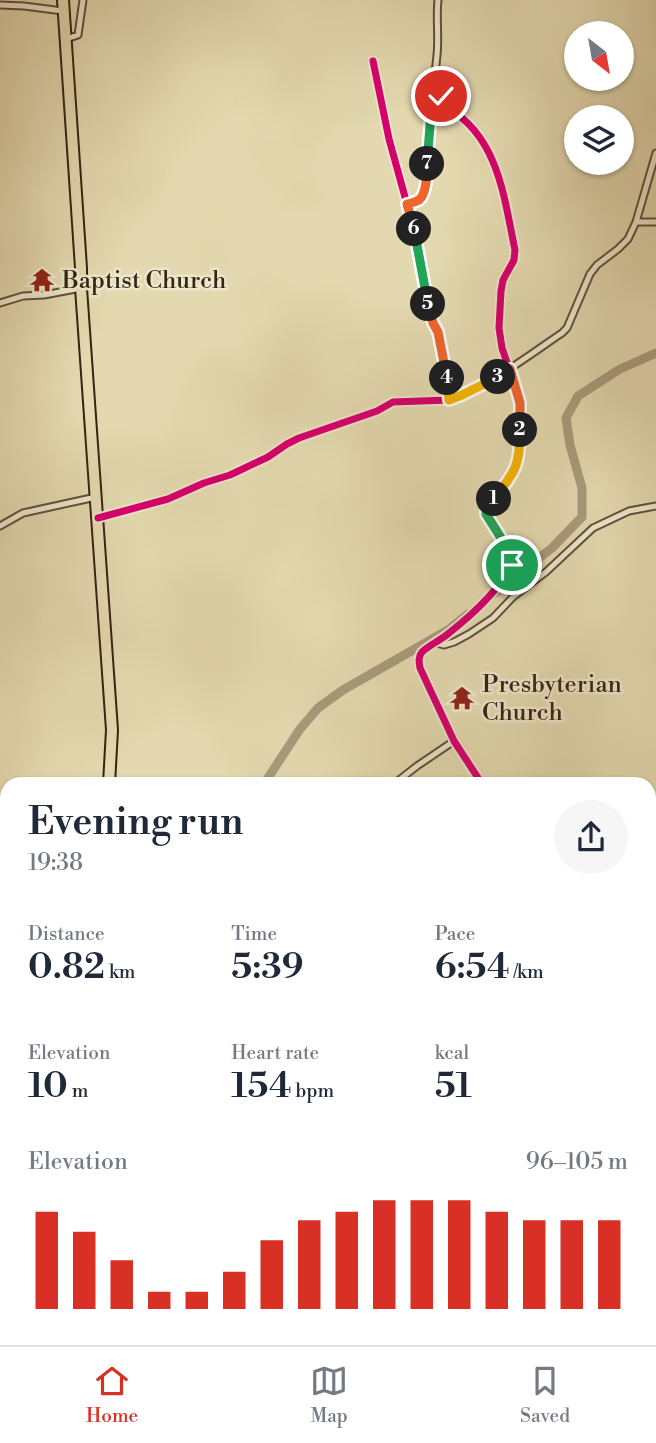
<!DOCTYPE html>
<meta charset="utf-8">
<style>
:root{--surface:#fff;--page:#f6f6f7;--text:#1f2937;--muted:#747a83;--line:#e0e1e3;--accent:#d93025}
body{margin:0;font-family:"Libre Bodoni",serif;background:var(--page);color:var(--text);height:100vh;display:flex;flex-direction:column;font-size:26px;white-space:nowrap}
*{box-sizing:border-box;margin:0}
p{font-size:23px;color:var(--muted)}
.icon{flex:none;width:38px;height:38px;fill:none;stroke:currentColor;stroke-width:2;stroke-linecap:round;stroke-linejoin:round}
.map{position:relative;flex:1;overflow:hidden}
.sheet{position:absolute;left:0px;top:777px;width:656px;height:569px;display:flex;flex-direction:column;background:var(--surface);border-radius:21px 21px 0 0;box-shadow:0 2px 5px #0004}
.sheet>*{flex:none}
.needle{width:46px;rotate:149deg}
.tools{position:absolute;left:564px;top:21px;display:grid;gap:14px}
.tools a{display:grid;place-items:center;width:70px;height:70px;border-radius:50%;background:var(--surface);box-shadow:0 2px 5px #0004;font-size:35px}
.pin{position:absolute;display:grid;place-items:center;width:60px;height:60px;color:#fff;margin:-30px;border:4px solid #fff;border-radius:50%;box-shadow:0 2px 7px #0007}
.km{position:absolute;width:35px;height:35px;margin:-18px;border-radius:50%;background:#222;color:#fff;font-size:19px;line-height:35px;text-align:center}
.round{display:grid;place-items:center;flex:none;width:74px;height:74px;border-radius:37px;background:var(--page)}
.overview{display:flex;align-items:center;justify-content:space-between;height:119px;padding:0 28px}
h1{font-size:38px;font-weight:600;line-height:52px}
.stats{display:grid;grid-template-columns:repeat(3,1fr);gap:10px;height:119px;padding:7px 28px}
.stats div{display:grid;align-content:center}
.stats b{font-size:35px;font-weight:600}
.stats small{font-size:19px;font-weight:400}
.stats p{font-size:19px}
.chart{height:196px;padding:14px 28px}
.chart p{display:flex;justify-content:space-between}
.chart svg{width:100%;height:126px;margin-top:7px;stroke:var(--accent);stroke-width:6}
.dock{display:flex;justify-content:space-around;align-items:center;height:98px;border-top:2px solid var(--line);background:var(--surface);font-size:19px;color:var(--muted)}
.dock a{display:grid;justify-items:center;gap:4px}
.dock .active{color:var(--accent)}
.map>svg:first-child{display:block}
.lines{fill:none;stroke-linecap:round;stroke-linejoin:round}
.river{stroke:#a79b7a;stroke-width:9}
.street-casing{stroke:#5f513a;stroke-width:9}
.primary-casing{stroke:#332413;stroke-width:12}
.highway-casing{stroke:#332413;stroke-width:14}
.street{stroke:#ede6cb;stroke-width:5}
.primary{stroke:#e3d8af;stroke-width:9}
.highway{stroke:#e3d8af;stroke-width:10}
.cycleway-casing{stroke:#ede6cb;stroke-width:11}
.cycleway{stroke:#d6006c;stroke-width:7}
.split-1-casing{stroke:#fff;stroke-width:14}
.split-2-casing{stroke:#fff;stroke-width:14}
.split-3-casing{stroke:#fff;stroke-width:14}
.split-4-casing{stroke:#fff;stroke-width:14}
.split-5-casing{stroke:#fff;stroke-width:14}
.split-6-casing{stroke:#fff;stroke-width:14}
.split-7-casing{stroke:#fff;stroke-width:14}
.split-8-casing{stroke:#fff;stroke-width:14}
.split-9-casing{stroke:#fff;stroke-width:14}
.split-1{stroke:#22a559;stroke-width:9}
.split-2{stroke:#f5b400;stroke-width:9}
.split-3{stroke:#f0652b;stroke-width:9}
.split-4{stroke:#f5b400;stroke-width:9}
.split-5{stroke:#f0652b;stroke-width:9}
.split-6{stroke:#22a559;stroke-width:9}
.split-7{stroke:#f0652b;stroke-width:9}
.split-8{stroke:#22a559;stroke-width:9}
.split-9{stroke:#f5b400;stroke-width:9}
.labels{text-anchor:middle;stroke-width:5;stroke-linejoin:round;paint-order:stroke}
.poi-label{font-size:24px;fill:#332413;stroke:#ede6cb;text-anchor:start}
</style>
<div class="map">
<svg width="656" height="1345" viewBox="0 0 656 1345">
<rect width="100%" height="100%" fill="#e3d8af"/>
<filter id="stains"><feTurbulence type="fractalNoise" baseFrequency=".00286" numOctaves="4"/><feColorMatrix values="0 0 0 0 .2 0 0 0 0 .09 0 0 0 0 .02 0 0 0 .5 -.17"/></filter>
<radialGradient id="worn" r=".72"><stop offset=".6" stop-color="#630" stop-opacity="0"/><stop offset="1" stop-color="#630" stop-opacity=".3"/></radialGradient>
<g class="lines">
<path class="river" d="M487 599 552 548 582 517V488L570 445 566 418 578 396 620 369 656 353
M264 784 300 729 318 708 343 690 448 630 468 614
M0 825 7 828"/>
<g class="street-casing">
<path id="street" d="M0 5 24 6 63 11
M66 39 78 35 83 0
M433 85 446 101 448 108C499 138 504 198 515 250L514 260 503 280 501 291 499 328 502 348 519 397V460L510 477 486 510V514L508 549 512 565C498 591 472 615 449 633 441 640 429 645 422 652 418 657 419 662 420 668L454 741 482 784
M407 204C412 203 418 201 421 197 430 185 426 162 427 148 429 117 434 86 437 55 439 37 436 18 438 0
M636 222H656
M0 303 23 296 44 295 81 288
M449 400C491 385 525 358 562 333L567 328 590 274 597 265 618 249 628 239 636 222 656 153
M98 518 168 499 204 483 230 475 268 457 287 444 299 438 377 411 393 402 449 400 446 372 438 332 433 323 424 290 413 226 389 139 373 61
M0 526 23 513 96 497
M436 643 444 645 454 642 469 634 493 618 513 597 546 572 593 528 629 511 656 506
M394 784 417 766 454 741
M0 917 7 938
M649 1039 656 1034
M649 1055 656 1067
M649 1089 656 1085
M653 1271 656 1269
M100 1339 103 1345
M468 1339 472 1345
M580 1339 584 1345
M642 1339 645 1345
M226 1345 232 1341
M530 1345 541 1339"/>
</g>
<g class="primary-casing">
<path id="primary" d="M649 1224 656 1220
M453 1345 463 1339"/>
</g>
<g class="highway-casing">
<path id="highway" d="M63 0 81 268V288L112 730 109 784
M0 1227 7 1202"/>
</g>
<use href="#street" class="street"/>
<use href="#primary" class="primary"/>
<use href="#highway" class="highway"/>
<g class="cycleway-casing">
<path id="cycleway" d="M433 85 446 101 448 108C499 138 504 198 515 250L514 260 503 280 501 291 499 328 502 348 519 397V460L510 477 486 510V514L508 549 512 565C498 591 472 615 449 633 441 640 429 645 422 652 418 657 419 662 420 668L454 741 482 784
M98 518 168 499 204 483 230 475 268 457 287 444 299 438 377 411 393 402 449 400 446 372 438 332 433 323 424 290 413 226 389 139 373 61"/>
</g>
<use href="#cycleway" class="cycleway"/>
</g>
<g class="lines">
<g class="split-1-casing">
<path id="split-1" d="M494 499 486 510V514L508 549 512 565"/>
</g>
<g class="split-2-casing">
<path id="split-2" d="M494 499C516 471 520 465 520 430"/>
</g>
<g class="split-3-casing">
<path id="split-3" d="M498 377 510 369 520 403V430"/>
</g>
<g class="split-4-casing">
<path id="split-4" d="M447 378 449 400 462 395 498 377"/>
</g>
<g class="split-5-casing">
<path id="split-5" d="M428 304 433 323 438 332 447 378"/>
</g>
<g class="split-6-casing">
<path id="split-6" d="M414 229 428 304"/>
</g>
<g class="split-7-casing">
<path id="split-7" d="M414 229 407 204C409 204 417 201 419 200 427 193 427 173 427 164"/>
</g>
<g class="split-8-casing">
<path id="split-8" d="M427 164 433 87"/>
</g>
<g class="split-9-casing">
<path id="split-9" d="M433 87V85L441 96"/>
</g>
<use href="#split-1" class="split-1"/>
<use href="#split-2" class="split-2"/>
<use href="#split-3" class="split-3"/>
<use href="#split-4" class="split-4"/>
<use href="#split-5" class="split-5"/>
<use href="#split-6" class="split-6"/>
<use href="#split-7" class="split-7"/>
<use href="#split-8" class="split-8"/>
<use href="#split-9" class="split-9"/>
</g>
<defs>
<g id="temple-bare" transform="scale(1.89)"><path d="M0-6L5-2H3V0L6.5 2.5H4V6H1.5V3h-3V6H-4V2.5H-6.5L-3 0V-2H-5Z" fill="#8f2418" stroke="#ede6cb" stroke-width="2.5" paint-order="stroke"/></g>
</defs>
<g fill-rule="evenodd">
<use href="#temple-bare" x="42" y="280"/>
<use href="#temple-bare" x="462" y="698"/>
</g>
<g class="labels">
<g class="poi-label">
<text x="62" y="288">Baptist Church</text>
<text x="482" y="692">Presbyterian<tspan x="482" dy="28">Church</tspan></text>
</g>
</g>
<rect width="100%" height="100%" filter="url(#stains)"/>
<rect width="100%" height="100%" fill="url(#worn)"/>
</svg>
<div class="tools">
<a><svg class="needle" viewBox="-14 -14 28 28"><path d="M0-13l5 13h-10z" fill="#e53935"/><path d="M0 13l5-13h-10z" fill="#747a83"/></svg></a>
<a><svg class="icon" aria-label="layers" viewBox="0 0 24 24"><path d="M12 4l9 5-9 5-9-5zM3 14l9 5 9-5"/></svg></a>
</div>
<div class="pin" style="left:512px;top:565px;background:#1e9e55"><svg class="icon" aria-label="arrive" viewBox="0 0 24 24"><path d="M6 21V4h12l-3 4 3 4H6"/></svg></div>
<div class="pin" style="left:441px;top:96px;background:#d93025"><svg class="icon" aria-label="check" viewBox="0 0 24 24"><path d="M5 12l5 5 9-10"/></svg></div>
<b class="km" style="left:494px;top:499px">1</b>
<b class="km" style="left:520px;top:430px">2</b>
<b class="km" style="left:498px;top:377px">3</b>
<b class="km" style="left:447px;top:378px">4</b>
<b class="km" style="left:428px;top:304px">5</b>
<b class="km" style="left:414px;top:229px">6</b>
<b class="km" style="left:427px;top:164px">7</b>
<section class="sheet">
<div class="overview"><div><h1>Evening run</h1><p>19:38</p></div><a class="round"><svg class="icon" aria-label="share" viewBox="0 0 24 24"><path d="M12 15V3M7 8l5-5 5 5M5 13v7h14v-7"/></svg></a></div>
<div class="stats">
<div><p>Distance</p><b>0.82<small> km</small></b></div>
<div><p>Time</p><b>5:39</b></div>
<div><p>Pace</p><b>6:54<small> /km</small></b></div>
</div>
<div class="stats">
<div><p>Elevation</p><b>10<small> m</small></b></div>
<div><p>Heart rate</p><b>154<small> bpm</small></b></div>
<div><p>kcal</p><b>51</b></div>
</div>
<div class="chart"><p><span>Elevation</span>96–105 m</p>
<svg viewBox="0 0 160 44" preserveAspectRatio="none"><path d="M5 44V10M15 44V17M25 44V27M35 44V38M45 44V38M55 44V31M65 44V20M75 44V13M85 44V10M95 44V6M105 44V6M115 44V6M125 44V10M135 44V13M145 44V13M155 44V13"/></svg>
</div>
</section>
</div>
<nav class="dock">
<a class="active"><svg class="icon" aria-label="home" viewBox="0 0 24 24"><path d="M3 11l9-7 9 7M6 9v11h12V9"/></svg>Home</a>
<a><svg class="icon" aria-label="map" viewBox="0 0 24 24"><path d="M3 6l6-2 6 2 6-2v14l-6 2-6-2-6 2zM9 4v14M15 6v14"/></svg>Map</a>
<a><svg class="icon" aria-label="saved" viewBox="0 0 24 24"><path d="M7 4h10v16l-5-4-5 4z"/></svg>Saved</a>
</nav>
